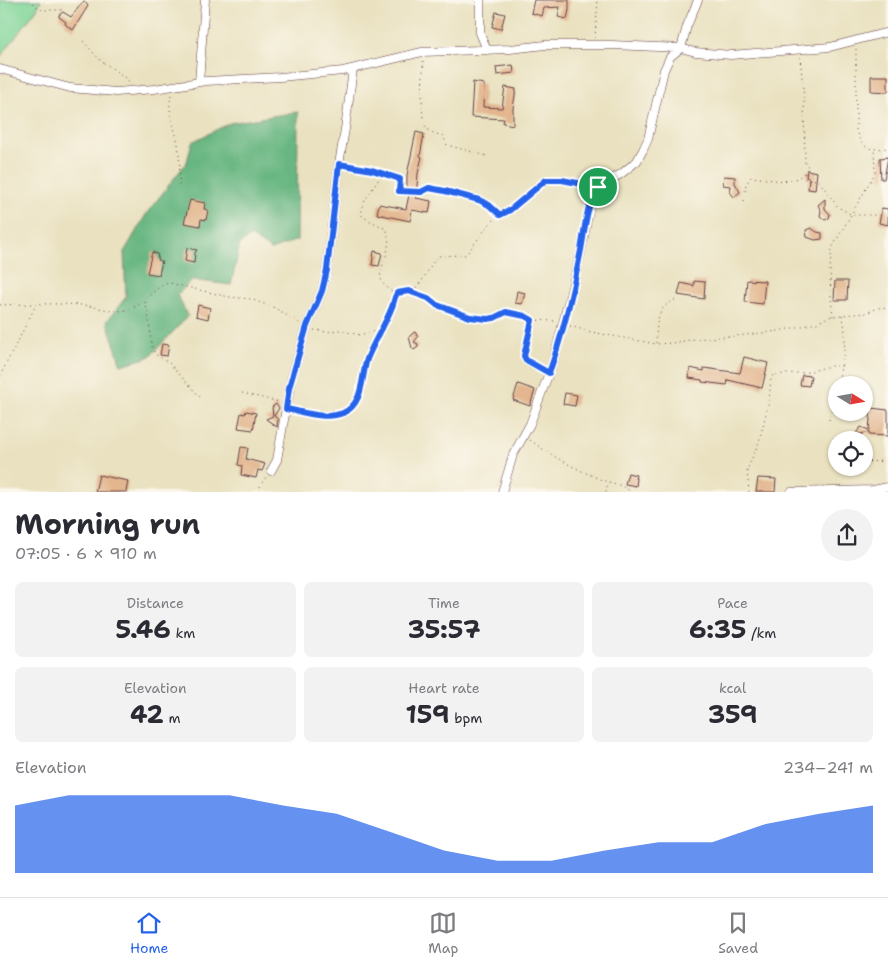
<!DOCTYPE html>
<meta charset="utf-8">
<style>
:root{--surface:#fff;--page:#f2f2f3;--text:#2b2b33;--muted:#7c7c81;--line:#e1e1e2;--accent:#2563eb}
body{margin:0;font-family:"Shantell Sans",sans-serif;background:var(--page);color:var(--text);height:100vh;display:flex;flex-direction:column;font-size:19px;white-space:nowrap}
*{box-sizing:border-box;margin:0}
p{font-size:16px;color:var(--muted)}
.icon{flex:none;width:28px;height:28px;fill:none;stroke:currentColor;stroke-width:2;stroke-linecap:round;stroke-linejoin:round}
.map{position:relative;height:492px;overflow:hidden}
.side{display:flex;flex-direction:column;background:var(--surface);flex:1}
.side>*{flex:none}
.needle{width:32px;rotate:101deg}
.controls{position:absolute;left:828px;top:376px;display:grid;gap:10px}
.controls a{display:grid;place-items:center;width:45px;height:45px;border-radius:50%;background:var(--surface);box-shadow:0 1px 4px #0004;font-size:25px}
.pin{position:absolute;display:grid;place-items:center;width:42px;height:42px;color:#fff;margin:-21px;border:2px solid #fff;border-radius:50%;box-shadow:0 1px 5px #0007}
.round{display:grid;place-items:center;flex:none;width:52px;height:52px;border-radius:26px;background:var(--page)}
.head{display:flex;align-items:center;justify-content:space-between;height:85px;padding:0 15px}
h1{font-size:28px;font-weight:700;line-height:38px}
.figures{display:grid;grid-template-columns:repeat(3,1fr);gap:8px;height:85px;padding:5px 15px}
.figures div{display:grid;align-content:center;border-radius:8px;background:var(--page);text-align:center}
.figures b{font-size:25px;font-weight:700}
.figures small{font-size:14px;font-weight:400}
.figures p{font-size:14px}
.chart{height:140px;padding:10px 15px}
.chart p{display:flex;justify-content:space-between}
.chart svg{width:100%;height:90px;margin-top:5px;fill:var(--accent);opacity:.7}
.tabs{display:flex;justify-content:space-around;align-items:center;height:70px;border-top:1px solid var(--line);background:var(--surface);font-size:14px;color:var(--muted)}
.tabs a{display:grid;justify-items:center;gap:2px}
.tabs .active{color:var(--accent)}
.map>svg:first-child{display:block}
.green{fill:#7fd599;stroke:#647a62}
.forest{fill:#67b681;stroke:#586a56}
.building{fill:#e3b68f}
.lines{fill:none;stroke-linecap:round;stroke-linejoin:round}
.minor-casing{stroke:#623c41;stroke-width:9}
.path{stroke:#623c41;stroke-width:1;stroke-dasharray:1 4;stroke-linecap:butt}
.minor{stroke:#fff;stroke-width:8}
.route-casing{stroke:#fff;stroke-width:10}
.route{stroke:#2563eb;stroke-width:6}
</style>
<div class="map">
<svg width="888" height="492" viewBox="0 0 888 492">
<rect width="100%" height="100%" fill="#fbf7ec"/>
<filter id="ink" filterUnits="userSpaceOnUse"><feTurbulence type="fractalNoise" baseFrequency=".02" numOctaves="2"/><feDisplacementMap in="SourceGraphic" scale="10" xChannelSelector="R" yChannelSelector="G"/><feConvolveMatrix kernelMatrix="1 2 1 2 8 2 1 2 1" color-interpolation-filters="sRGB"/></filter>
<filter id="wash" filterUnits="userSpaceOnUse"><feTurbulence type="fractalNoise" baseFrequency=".0096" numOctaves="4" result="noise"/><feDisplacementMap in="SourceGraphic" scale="20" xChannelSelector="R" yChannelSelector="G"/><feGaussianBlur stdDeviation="1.12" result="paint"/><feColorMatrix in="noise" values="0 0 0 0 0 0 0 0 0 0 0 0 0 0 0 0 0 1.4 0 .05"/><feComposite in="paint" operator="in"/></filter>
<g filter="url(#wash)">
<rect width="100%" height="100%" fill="#e9e1bf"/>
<path class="green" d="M0 0H41L37 9 0 57Z"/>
<path class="forest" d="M298 112 297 240 271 250 251 236 240 244 231 285 192 280 177 295 188 316 149 357 121 365 107 321 126 297 124 252 147 213 187 162 192 142 230 123Z"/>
<g id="blocks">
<path class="building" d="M534 0H569V10L567 19 558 17 560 7 544 8 542 16 531 13Z
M85 2 88 6 73 30 65 24 66 22 59 17V15L63 12 71 17 82 3Z
M496 12 505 14 501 29 492 27Z
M513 65 514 73 497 75 496 67Z
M871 76H888V92L871 91Z
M473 82 484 84 483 107 502 108 505 87 516 89 513 108V125L503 123 504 119 471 117Z
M416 132 424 134 420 156 422 157 418 173 416 198 431 201 429 213 412 210 410 221 377 214 379 204 406 209 410 190H407V175Z
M888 157 884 179H881L880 158Z
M807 170 817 172 815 190 808 189 809 178 806 177Z
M724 176 735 177V183L740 192 734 197 730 192 731 186 723 185Z
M825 199V209L830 214 829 218 825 220 820 216 821 211 818 205Z
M190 200 205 203 204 209 208 210 206 220 201 219 200 226 184 223Z
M882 208 888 209V225L879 223Z
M811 228 817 232 822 233V239L815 240 807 237 806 230Z
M187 248 197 250 195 253 194 263 185 261Z
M374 251 382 253 379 266 372 265Z
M152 252 157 254 159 261H162L159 275 147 273Z
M747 280 765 281 763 304 745 302Z
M694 281 705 282 704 299 678 295 681 283 694 286Z
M835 281H848L847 300H834Z
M517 291 525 293 522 304 515 303Z
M198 305 210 308 208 319 196 316Z
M415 332 418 337 414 342 418 344V347L414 350 412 348 409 337 413 333Z
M162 344 169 345 167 356 160 355Z
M744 357 768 363 762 388 728 380 727 385 702 382V380L689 378 690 368 704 371V368L740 373Z
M802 375 811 376 809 386 800 385Z
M518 384 535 390 530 406 513 400Z
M565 393 577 395 575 406 563 404Z
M276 404 279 408 274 416 278 419 277 427 266 419 273 416 272 407Z
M871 408 888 410V436L869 435V432L861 434 856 433 861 427 869 430Z
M246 411 256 413 253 430 238 428 241 413 245 414Z
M241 447 248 448 246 459 265 464 262 471 258 470 256 478 241 475 242 466 238 465Z
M628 473 636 475 635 479H637L636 486 625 484Z
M99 475 128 481 126 492H95Z
M758 478 776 479 775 492H756Z"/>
</g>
</g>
<g filter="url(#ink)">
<use href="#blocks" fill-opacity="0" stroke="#623c41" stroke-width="1"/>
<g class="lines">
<g class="minor-casing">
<path id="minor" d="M480 0V33L487 50
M0 69 70 88 116 92 154 89 206 81 280 77 343 71 422 52 510 49 545 45H612L681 48 695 52 731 55 830 47 888 32
M199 82 205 0
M271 471 277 460 291 380 307 326 322 291 327 270 339 164 345 129 353 69
M502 492 513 455 530 424 553 362 581 252 590 205 594 193 598 187 621 174 637 161 643 150 648 139 664 70 670 57 681 48 687 26 698 0
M791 492 873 490 888 487"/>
</g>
<path class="path" d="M29 0 42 10H62
M595 38 598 0
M83 41 101 61 119 73 131 83
M856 49V131C863 150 869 150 888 148
M800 57 804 97 805 164 809 167 805 171V179L818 180 838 207 852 215H875
M423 61C424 76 419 117 426 127 430 133 437 134 443 136L447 145 487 156
M171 95C167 114 175 126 178 144 180 159 180 173 179 187
M347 166 383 173 365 200 361 214 363 217 386 229C395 250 377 268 381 279 383 286 390 290 395 294
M384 174 401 179 399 191 421 192 429 188 445 191 479 200 489 205 500 215
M744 201 746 184 751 177C767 178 793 187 805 172
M412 291C425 281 428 267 438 256L465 255C479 241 489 217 510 210L547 180 562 179 590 185
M145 302 148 313 152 347 155 354 169 363 202 399
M0 305C27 304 54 303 81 305 95 306 112 313 126 310 146 306 153 285 170 283L229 297 250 299 275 308 299 323
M833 316 831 298 830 268 832 248 875 173 874 149
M533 320 554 321
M570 326 591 332 656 344 672 343 695 339 746 335 778 331 817 323 828 317 842 315 866 313 878 308 888 307
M314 330 327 332 339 330 359 335 380 330 397 293 409 291 414 293 428 298 437 305 470 317 487 319H494L506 312 525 316 532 320 524 356 526 360 541 368
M656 343C657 324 655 308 675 300
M0 376 36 305
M837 385C842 364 849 337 842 315
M242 393 279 402
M294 411 322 416 343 412 353 405 358 396 367 361 379 331
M829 420 836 390
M530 440C550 455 572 467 595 477 609 484 617 481 631 492
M864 462 888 461
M260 492V486L266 477
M606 492 608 482
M749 492 747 470 759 442 769 401 771 378 773 375 808 372 830 366H842"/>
<use href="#minor" class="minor"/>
</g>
</g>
<g class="lines" filter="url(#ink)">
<g class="route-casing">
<path id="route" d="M339 164 372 170 400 179 399 191 421 192 429 188 445 191 479 200 489 205 500 215 510 210 546 180H562L598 187C586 205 585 229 581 250 573 291 563 334 549 373L526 360 524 356 532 320 525 316 506 312 494 318 487 319 470 317 437 305 428 298 414 293 409 291 397 293C394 298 394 302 392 307 385 325 374 341 367 359 361 377 364 404 343 413 325 420 304 412 286 409L289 388 307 326 322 291 327 270Z"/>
</g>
<use href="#route" class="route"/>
</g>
</svg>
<div class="controls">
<a><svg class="needle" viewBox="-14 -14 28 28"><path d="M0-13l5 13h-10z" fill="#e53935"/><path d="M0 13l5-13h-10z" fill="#7c7c81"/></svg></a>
<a><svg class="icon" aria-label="locate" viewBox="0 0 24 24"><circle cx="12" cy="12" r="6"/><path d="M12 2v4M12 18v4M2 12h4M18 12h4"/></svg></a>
</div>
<div class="pin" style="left:598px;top:187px;background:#1e9e55"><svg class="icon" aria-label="arrive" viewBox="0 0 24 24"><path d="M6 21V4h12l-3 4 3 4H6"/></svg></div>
</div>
<section class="side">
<div class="head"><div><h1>Morning run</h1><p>07:05 · 6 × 910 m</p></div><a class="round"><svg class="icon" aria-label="share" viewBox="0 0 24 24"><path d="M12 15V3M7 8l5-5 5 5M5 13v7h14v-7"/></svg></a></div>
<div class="figures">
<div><p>Distance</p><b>5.46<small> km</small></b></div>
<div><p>Time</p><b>35:57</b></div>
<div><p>Pace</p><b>6:35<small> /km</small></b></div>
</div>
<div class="figures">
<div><p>Elevation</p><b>42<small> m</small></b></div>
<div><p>Heart rate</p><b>159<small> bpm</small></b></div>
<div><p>kcal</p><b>359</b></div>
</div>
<div class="chart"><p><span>Elevation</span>234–241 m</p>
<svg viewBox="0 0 160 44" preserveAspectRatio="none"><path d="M0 44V11L10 6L20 6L30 6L40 6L50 11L60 15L70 24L80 33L90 38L100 38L110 33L120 29L130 29L140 20L150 15L160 11V44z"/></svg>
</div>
</section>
<nav class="tabs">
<a class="active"><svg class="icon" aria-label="home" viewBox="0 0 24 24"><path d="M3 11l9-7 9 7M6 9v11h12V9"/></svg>Home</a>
<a><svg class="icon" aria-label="map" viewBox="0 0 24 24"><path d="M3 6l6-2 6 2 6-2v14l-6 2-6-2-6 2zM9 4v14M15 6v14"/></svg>Map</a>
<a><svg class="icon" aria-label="saved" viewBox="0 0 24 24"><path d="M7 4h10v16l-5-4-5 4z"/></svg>Saved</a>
</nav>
